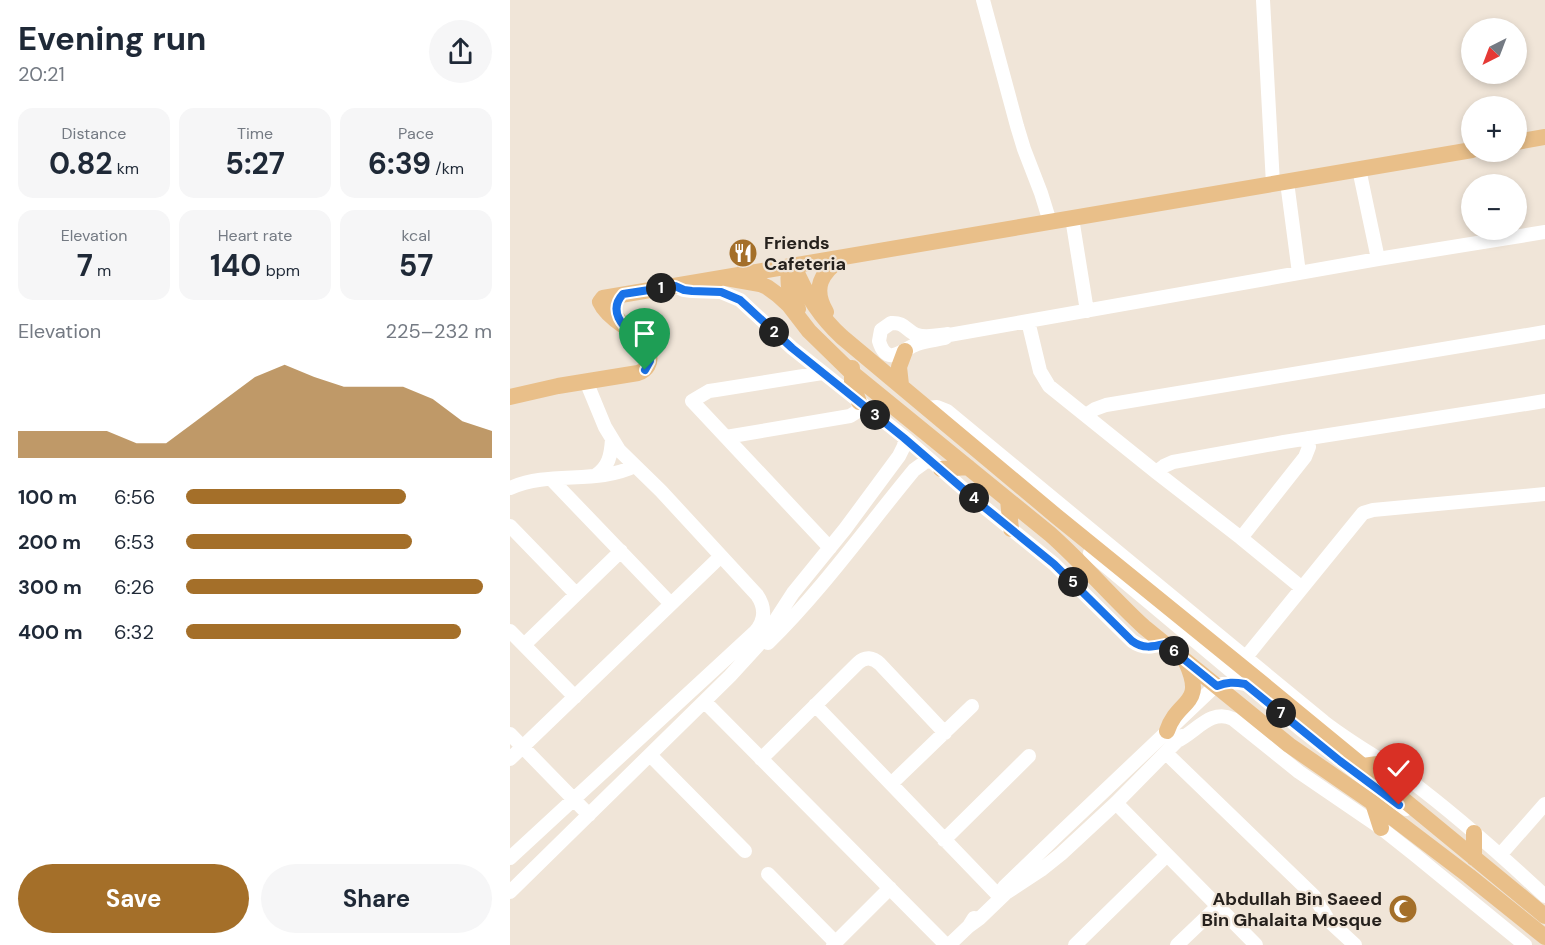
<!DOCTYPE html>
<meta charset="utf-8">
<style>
:root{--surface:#fff;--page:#f6f6f7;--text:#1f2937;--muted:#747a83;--accent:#a46f29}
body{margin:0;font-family:"DM Sans",sans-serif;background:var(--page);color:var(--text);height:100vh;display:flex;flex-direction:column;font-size:22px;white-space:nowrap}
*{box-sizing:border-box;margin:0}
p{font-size:20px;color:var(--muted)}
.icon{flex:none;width:33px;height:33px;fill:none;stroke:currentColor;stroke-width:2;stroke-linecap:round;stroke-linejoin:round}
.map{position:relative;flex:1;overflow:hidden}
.side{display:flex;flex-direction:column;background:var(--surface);width:510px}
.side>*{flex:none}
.needle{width:39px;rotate:222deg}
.fabs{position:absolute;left:951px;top:18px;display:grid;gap:12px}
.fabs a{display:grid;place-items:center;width:66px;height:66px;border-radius:50%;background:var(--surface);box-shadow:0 3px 9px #0003;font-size:30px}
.pin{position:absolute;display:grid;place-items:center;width:51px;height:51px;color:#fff;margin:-62px -26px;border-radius:50% 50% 50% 0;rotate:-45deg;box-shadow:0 0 6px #0007}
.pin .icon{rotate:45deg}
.km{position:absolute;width:30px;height:30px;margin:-15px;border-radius:50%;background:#222;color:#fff;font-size:16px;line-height:30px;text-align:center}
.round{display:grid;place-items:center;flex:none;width:63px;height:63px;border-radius:32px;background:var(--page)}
.head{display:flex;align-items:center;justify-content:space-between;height:102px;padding:0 18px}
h1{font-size:33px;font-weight:700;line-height:45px}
.stats{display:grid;grid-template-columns:repeat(3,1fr);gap:9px;height:102px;padding:6px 18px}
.stats div{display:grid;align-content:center;border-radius:15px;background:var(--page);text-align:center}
.stats b{font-size:30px;font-weight:700}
.stats small{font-size:16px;font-weight:400}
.stats p{font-size:16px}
.chart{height:168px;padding:12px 18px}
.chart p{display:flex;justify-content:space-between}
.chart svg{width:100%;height:108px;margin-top:6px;fill:var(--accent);opacity:.7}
.primary-button{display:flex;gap:12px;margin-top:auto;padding:12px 18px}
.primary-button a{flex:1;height:69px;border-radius:36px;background:var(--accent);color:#fff;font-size:24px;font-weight:700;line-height:69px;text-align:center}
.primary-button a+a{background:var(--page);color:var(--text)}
ul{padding:0 18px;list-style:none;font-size:20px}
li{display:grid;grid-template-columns:96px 72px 1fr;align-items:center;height:45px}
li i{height:15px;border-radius:8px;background:var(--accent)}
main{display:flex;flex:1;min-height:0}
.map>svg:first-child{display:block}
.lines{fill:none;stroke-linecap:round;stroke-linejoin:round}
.minor{stroke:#fff;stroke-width:14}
.major{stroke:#e9bf89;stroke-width:16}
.route-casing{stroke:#fff;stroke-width:12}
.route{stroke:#1a73e8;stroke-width:8}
.labels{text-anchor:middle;stroke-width:4.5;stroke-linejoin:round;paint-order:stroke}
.poi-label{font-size:18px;font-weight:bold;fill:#26211d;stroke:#f0e5d8;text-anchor:start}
</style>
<main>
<section class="side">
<div class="head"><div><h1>Evening run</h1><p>20:21</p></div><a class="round"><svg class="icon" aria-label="share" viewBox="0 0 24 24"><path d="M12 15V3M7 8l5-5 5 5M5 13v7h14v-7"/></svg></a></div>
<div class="stats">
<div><p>Distance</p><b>0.82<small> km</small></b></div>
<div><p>Time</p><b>5:27</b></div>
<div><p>Pace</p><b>6:39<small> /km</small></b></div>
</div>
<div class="stats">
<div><p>Elevation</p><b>7<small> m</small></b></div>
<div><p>Heart rate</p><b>140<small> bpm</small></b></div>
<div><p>kcal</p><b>57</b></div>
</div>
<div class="chart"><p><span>Elevation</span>225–232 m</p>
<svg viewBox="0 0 160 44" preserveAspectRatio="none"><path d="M0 44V33L10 33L20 33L30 33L40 38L50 38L60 29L70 20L80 11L90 6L100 11L110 15L120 15L130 15L140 20L150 29L160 33V44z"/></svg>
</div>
<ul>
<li><b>100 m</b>6:56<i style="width:72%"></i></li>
<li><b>200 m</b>6:53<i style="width:74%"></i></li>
<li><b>300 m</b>6:26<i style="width:97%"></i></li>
<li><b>400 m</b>6:32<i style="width:90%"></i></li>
</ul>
<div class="primary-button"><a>Save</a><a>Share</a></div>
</section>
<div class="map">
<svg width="1035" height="945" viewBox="0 0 1035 945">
<rect width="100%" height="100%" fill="#f0e5d8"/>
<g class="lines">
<path class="minor" d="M473 0 507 126 514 149 531 193 540 222
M753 0 763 184
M849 169 868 259
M777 182 789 273
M562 218 577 311
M165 286 174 290 182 291 211 292 230 300 282 348 395 438 474 507 544 564 622 641C633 649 642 647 655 644
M518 321 530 371 539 386 646 472 731 538 792 588
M381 323C395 322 396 331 407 335 417 338 428 335 438 334L439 335 435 338C426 340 416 341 407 344 393 349 377 368 369 341L371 330Z
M439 335 868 259 1035 232
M312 373 206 390 199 391 182 401 320 548
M417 408 427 407 437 411 814 722C841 743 871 759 898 779 946 815 991 855 1035 896
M576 415 585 409 596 405 1035 332
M216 437 340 416 348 411 349 402
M646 472 654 466 663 462 774 442 1035 401
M85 476C99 467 101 455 102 439
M41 479 161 604
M0 488C40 470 86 485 125 466
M0 526 66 594
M731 538 795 457 799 447 798 438
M580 553 789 728 871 792 896 809
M0 631 65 697
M258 643C312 590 356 528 404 470L415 462 421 461
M14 645 111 551
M736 657 853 513 863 510 1035 494
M195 702 436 945
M305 705 487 894
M0 734 79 815
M667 741C686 732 701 708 723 719L789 772 871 828 905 855 1015 945
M656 753 804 896 819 921 845 945
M140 755 235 851
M0 759 211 556
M251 759 348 663C355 656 363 657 370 664L435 733
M381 784 462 706
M606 803 746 945
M434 840 519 756
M990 855 1035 804
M0 858 245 632C255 621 256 608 247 595L151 491 109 450 95 427 76 381
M258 874 325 942
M494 887 549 834 703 688C713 682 723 681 735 684
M0 892 220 676 252 641 283 593 335 529 389 456 394 446 395 438
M459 926 470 918 496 893 531 870 551 854 606 803 672 736
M323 945 380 888
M439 945 459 926 464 918
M565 945 657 855
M667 945 708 906"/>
<path class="major" d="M1006 142 1035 137
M280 266C276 283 280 295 288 309
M284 266C295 293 310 317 332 337L546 516 753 684 1035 916
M216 278 250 284 257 287 268 295 279 305 299 331 341 372 540 534C574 564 602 598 634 627L779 745 863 803 959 876 1035 937
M316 312C302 288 311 273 332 258
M114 326C105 320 94 311 90 302L93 298 962 150
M342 368V383L349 402
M391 385 389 367 395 351
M0 397 48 386 128 373C137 370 141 363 139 354L107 318
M431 469 458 467
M498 500 501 529
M657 731C668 698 696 706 676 662
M853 766 875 763
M863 803 871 828
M964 858V833"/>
</g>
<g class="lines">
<g class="route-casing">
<path id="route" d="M135 370 140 361 139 354C127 336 92 317 113 294L165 286 174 290 182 291 211 292 230 300 282 348 394 438 474 507 544 564 622 641C633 649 642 647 655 644L707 686C717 682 724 682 735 684L830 761 889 805"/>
</g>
<use href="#route" class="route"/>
</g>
<defs>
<g id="restaurant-disc" transform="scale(1.5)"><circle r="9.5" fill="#a46f29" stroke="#f0e5d8"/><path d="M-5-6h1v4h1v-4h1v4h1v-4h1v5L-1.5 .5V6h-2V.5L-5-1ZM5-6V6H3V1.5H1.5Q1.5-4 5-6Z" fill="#fff"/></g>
<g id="mosque-disc" transform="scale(1.5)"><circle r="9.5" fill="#a46f29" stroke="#f0e5d8"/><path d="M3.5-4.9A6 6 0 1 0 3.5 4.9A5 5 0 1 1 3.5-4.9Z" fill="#fff"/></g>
</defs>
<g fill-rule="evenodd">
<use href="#restaurant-disc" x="233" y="253"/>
<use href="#mosque-disc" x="893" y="909"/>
</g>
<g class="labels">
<g class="poi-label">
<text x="254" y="249">Friends<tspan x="254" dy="21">Cafeteria</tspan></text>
<text x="872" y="905" text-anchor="end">Abdullah Bin Saeed<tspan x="872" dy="21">Bin Ghalaita Mosque</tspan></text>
</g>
</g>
</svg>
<div class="fabs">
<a><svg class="needle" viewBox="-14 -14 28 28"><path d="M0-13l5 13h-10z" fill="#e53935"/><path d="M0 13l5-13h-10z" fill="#747a83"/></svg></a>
<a>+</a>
<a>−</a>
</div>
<div class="pin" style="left:135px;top:370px;background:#1e9e55"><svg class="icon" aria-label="arrive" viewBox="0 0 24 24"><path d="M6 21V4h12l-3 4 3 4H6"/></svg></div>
<div class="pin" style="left:889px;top:805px;background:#d93025"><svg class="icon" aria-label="check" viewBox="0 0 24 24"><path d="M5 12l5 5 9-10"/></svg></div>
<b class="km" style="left:151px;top:288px">1</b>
<b class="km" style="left:264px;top:332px">2</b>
<b class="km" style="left:365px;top:415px">3</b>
<b class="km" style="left:464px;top:498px">4</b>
<b class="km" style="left:563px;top:582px">5</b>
<b class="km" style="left:664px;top:651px">6</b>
<b class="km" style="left:771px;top:713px">7</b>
</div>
</main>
